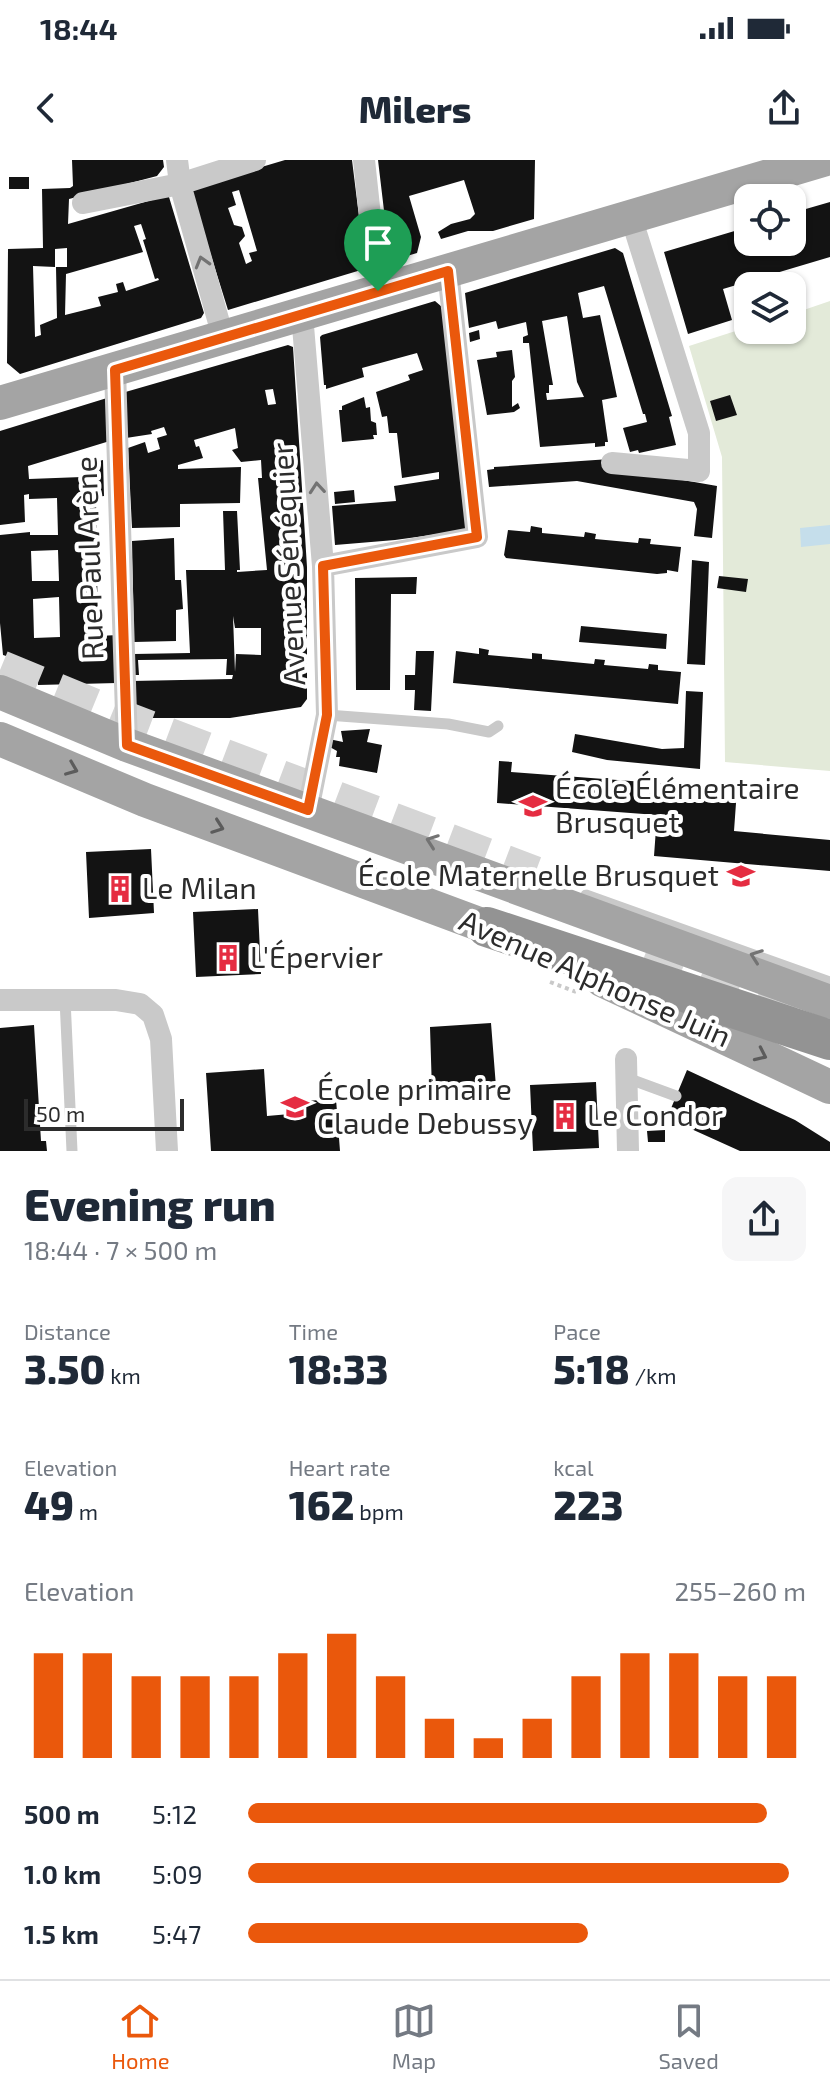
<!DOCTYPE html>
<meta charset="utf-8">
<style>
:root{--surface:#fff;--page:#f6f6f7;--text:#1f2937;--muted:#747a83;--line:#e0e1e3;--accent:#ea580c}
body{margin:0;font-family:"Exo 2",sans-serif;background:var(--page);color:var(--text);height:100vh;display:flex;flex-direction:column;font-size:30px;white-space:nowrap}
*{box-sizing:border-box;margin:0}
p{font-size:26px;color:var(--muted)}
.icon{flex:none;width:44px;height:44px;fill:none;stroke:currentColor;stroke-width:2;stroke-linecap:round;stroke-linejoin:round}
.map{position:relative;height:991px;overflow:hidden}
.drawer{display:flex;flex-direction:column;background:var(--surface);flex:1}
.drawer>*{flex:none}
.fabs{position:absolute;left:734px;top:24px;display:grid;gap:16px}
.fabs a{display:grid;place-items:center;width:72px;height:72px;border-radius:16px;background:var(--surface);box-shadow:0 2px 6px #0004;font-size:40px}
.scale{position:absolute;left:24px;bottom:20px;width:160px;box-sizing:border-box;padding-left:8px;border:4px solid #2c2c2c;border-top:0;font-size:22px;line-height:28px;white-space:nowrap;color:#2c2c2c;-webkit-text-stroke:6px #fff;paint-order:stroke}
.pin{position:absolute;display:grid;place-items:center;width:68px;height:68px;color:#fff;margin:-82px -34px;border-radius:50% 50% 50% 0;rotate:-45deg;box-shadow:0 0 8px #0007}
.pin .icon{rotate:45deg}
.round{display:grid;place-items:center;flex:none;width:84px;height:84px;border-radius:16px;background:var(--page)}
.head{display:flex;align-items:center;justify-content:space-between;height:136px;padding:0 24px}
h1{font-size:44px;font-weight:800;line-height:60px}
.figures{display:grid;grid-template-columns:repeat(3,1fr);gap:12px;height:136px;padding:8px 24px}
.figures div{display:grid;align-content:center}
.figures b{font-size:40px;font-weight:800}
.figures small{font-size:22px;font-weight:400}
.figures p{font-size:22px}
.chart{height:224px;padding:16px 24px}
.chart p{display:flex;justify-content:space-between}
.chart svg{width:100%;height:144px;margin-top:8px;stroke:var(--accent);stroke-width:6}
ul{padding:0 24px;list-style:none;font-size:26px}
li{display:grid;grid-template-columns:128px 96px 1fr;align-items:center;height:60px}
li i{height:20px;border-radius:10px;background:var(--accent)}
.status{display:flex;justify-content:space-between;align-items:center;height:56px;padding:0 40px;background:var(--surface);direction:ltr}
.status svg{height:22px;fill:currentColor}
header{display:flex;justify-content:space-between;align-items:center;height:104px;padding:0 24px;background:var(--surface);font-size:36px;font-weight:800}
.tab-bar{display:flex;justify-content:space-around;align-items:center;height:112px;border-top:2px solid var(--line);background:var(--surface);font-size:22px;color:var(--muted)}
.tab-bar a{display:grid;justify-items:center;gap:4px}
.tab-bar .current{color:var(--accent)}
.map>svg:first-child{display:block}
.green{fill:#e3ead9}
.water{fill:#c5deeb}
.building{fill:#131313;fill-rule:evenodd}
.lines{fill:none;stroke-linecap:round;stroke-linejoin:round}
.motorway-tunnel{stroke:#d5d5d5;stroke-width:40;stroke-dasharray:40 20;stroke-linecap:butt}
.path{stroke:#c9c9c9;stroke-width:4;stroke-dasharray:4 4;stroke-linecap:butt}
.service{stroke:#c9c9c9;stroke-width:11}
.minor{stroke:#c9c9c9;stroke-width:22}
.primary{stroke:#a4a4a4;stroke-width:34}
.motorway{stroke:#939393;stroke-width:40}
.oneway{stroke:#737373}
.oneway2{stroke:#5c5c5c}
.route-casing{stroke:#fff;stroke-width:16}
.route{stroke:#ea580c;stroke-width:10}
.labels{text-anchor:middle;stroke-width:8;stroke-linejoin:round;paint-order:stroke}
.street-label{font-size:30px;fill:#2c2c2c;stroke:#fff}
.poi-label{font-size:30px;fill:#2c2c2c;stroke:#fff;text-anchor:start}
</style>
<div class="status"><b>18:44</b><svg viewBox="0 0 49 12"><path d="M0 12V9h3v3zM5 12V6h3v6zM10 12V3h3v9zM15 12V0h3v12zM26 1h20v11H26zM47 4h2v5h-2z"/></svg></div>
<header><svg class="icon" aria-label="back" viewBox="0 0 24 24"><path d="M15 5l-7 7 7 7"/></svg>Milers<svg class="icon" aria-label="share" viewBox="0 0 24 24"><path d="M12 15V3M7 8l5-5 5 5M5 13v7h14v-7"/></svg></header>
<div class="map">
<svg width="830" height="991" viewBox="0 0 830 991">
<rect width="100%" height="100%" fill="#fff"/>
<path class="green" d="M830 141V611L725 602 722 297 689 186 748 167V170H792V154Z"/>
<path class="water" d="M830 365V384L801 387 800 368Z"/>
<path class="building" d="M72 0H163L164 7 157 16 69 39 68 64 166 36 169 37 204 153 201 158 20 214 7 203 8 89 43 88 42 29 70 28 73 26ZM141 64 146 79 143 80 155 119 158 118 159 120 126 131 123 122 116 124 118 132 98 137 101 146 65 155 66 114 143 92 134 66ZM67 88V107H56L57 158 40 165 41 175 35 177 33 106 55 107V89Z
M285 0H352L365 105 361 110 228 150 190 28ZM239 30 257 91 249 93 252 101 246 104 239 83 245 76 242 67 234 65 228 48 236 45 232 32Z
M378 0H535L534 59 493 71H468L441 79 438 72 451 64 470 59 475 54 464 20 409 36 421 77 417 93 390 101Z
M9 17H29V29H9Z
M830 42V97L723 129 732 160 688 174 664 92 748 67V82H792V53Z
M615 88 623 93 672 256 669 257 676 285 639 293 638 290 630 292 623 268 647 262 645 254H643L604 126 578 133 583 158 600 155 617 237 602 240 608 282H605V286L595 287V283L540 287 529 183H523V177L528 175 526 162 498 169 496 161 469 168 465 133ZM567 156 577 222 584 237 547 240 546 233H549V225H553L542 161Z
M435 141 442 147 475 369 395 380 335 385 332 346 396 341 394 326 439 319V312L402 318 397 273H389L387 256 382 257 376 232 410 220 408 215 423 210 417 193 362 208 364 217 326 229V225H324L320 177 322 175Z
M479 170 480 179 470 182 469 173Z
M288 185 293 187 307 407V539L301 547 230 558H133L132 521 232 519 233 515H226L227 499 138 500 139 515H131L134 494 190 493 186 410H225L223 351H237L240 410H237V412L267 410 258 318H262L261 300 241 302 232 290 238 288 235 268 194 280 196 287 199 286 203 298 178 305V309L241 307 240 343 180 344V367L132 368 128 288 145 282 148 293 160 289 157 278 167 275 164 267 151 271 152 274 126 278 122 233ZM273 229 276 244 268 245 265 230ZM233 456 235 468H261V495L236 494 235 512Z
M512 190 515 217 512 221V247L518 243 520 248 514 252 487 255 477 200 497 197 496 192Z
M730 235 737 255 716 261 710 241Z
M364 237 366 248 370 247 371 261 376 263 377 275H373L374 279 342 282 339 250H342V246Z
M107 238 113 280 28 306 29 319 82 317V305L103 300 104 336 96 337 98 476 118 475 117 523 38 525 35 505 3 495 0 463V375L30 372V375H58L57 338 29 339V334L24 335 25 362 0 365V271ZM58 390 59 421H32L31 391ZM59 437 60 477 34 478 33 439Z
M610 299 609 307 717 326 712 378 694 376 697 349 694 342 577 321 489 327 487 310 494 309V307Z
M354 330 355 342 335 344 334 332Z
M531 366 542 368V373L584 377 585 372 596 374 595 379 638 383 639 378 651 379 650 384 681 387 678 412 667 410V413L657 414 506 398 504 395 508 370 530 372Z
M174 378 175 420H181L183 449 176 450V481L134 482 132 381Z
M692 400 709 402 705 505 687 504Z
M719 416 748 419 746 432 717 428Z
M417 417 416 434H391L390 530H356L355 418Z
M581 466 667 474 666 489 579 482Z
M479 488 489 490 488 495 532 499V493L542 494V499L594 504 595 499 605 500 604 505 648 509 649 504 658 505V510L681 512 678 544 453 523 456 491 479 494Z
M416 491H434L431 551 414 550 415 530H405V515H415Z
M686 531 703 532 700 609 607 600 572 592 575 574 662 589 684 588Z
M370 569 367 582 382 585 377 613 339 606 340 597H336L337 591 328 586 329 579 343 582 341 571Z
M499 601 512 602 511 612 737 629 734 671 830 680V711L654 696 657 655 497 643Z
M151 689 154 753 89 758 86 692Z
M258 749 261 814 196 817 193 752Z
M491 863 496 927 432 931 430 867Z
M34 865 41 981H46L47 991H0V868Z
M264 909 267 956 290 954 289 942 336 939 340 991H211L206 913Z
M687 910 795 960 830 982V991H740L667 958Z
M596 922 599 988 533 991 530 925Z
M665 970V982H648L647 971Z"/>
<g class="lines">
<path class="motorway-tunnel" d="M0 510 124 561 534 716
M646 792 819 856"/>
<path class="path" d="M550 822 579 833"/>
<path class="service" d="M327 555 448 564 489 572 498 566
M586 735 830 822
M65 839 72 991
M627 918 676 936"/>
<path class="minor" d="M177 0 180 24 223 177
M364 0 378 131
M83 43 180 24 255 0
M302 154 323 406 327 555 308 650
M115 210 127 585
M612 303 699 311V273L631 57
M323 406 477 377 448 111
M0 840H116L140 844 153 855 161 879 167 991
M626 899 628 991"/>
<path class="primary" d="M0 243 823 0
M0 532 127 585 830 842
M0 579 145 640 487 767 511 778
M602 820 830 927"/>
<path class="motorway" d="M487 767 830 880"/>
</g>
<defs><path id="oneway-chevron" d="M-2-3.5L2.5 0L-2 3.5" fill="none" stroke-width="1.6" stroke-linecap="round" stroke-linejoin="round" transform="scale(2)"/></defs>
<g class="oneway">
<use href="#oneway-chevron" transform="translate(202 102) rotate(-106)"/>
<use href="#oneway-chevron" transform="translate(317 328) rotate(-95)"/>
<use href="#oneway-chevron" transform="translate(432 681) rotate(-160)"/>
<use href="#oneway-chevron" transform="translate(756 796) rotate(-160)"/>
</g>
<g class="oneway2">
<use href="#oneway-chevron" transform="translate(72 609) rotate(22)"/>
<use href="#oneway-chevron" transform="translate(218 667) rotate(20)"/>
<use href="#oneway-chevron" transform="translate(761 895) rotate(25)"/>
</g>
<g class="lines">
<g class="route-casing">
<path id="route" d="M448 111 477 377 323 406 327 555 308 650 127 585 115 210Z"/>
</g>
<use href="#route" class="route"/>
</g>
<defs>
<g id="school-bare" transform="scale(2.16)"><path d="M0-5L7-2L0 1L-7-2ZM-4 1L0 2.5L4 1V4Q0 6-4 4Z" fill="#e52c41" stroke="#fff" stroke-width="2.5" paint-order="stroke"/></g>
<g id="building-bare" transform="scale(2.16)"><path d="M-4-6H4V6H1V3H-1V6H-4ZM-2.5-4.3h1.7v1.8h-1.7ZM.8-4.3h1.7v1.8H.8ZM-2.5-1h1.7V.8h-1.7ZM.8-1h1.7V.8H.8Z" fill="#e52c41" stroke="#fff" stroke-width="2.5" paint-order="stroke"/></g>
</defs>
<g fill-rule="evenodd">
<use href="#school-bare" x="533" y="646"/>
<use href="#school-bare" x="741" y="716"/>
<use href="#building-bare" x="120" y="729"/>
<use href="#building-bare" x="228" y="798"/>
<use href="#school-bare" x="295" y="947"/>
<use href="#building-bare" x="565" y="956"/>
</g>
<g class="labels">
<g class="street-label">
<text transform="translate(90 398) rotate(-92)" y="10">Rue Paul Arène</text>
<text transform="translate(289 404) rotate(-93)" y="10">Avenue Sénéquier</text>
<text transform="translate(595 819) rotate(24)" y="10">Avenue Alphonse Juin</text>
</g>
<g class="poi-label">
<text x="555" y="639">École Élémentaire<tspan x="555" dy="34">Brusquet</tspan></text>
<text x="719" y="726" text-anchor="end">École Maternelle Brusquet</text>
<text x="142" y="739">Le Milan</text>
<text x="250" y="808">L'Épervier</text>
<text x="317" y="940">École primaire<tspan x="317" dy="34">Claude Debussy</tspan></text>
<text x="587" y="966">Le Condor</text>
</g>
</g>
</svg>
<div class="fabs">
<a><svg class="icon" aria-label="locate" viewBox="0 0 24 24"><circle cx="12" cy="12" r="6"/><path d="M12 2v4M12 18v4M2 12h4M18 12h4"/></svg></a>
<a><svg class="icon" aria-label="layers" viewBox="0 0 24 24"><path d="M12 4l9 5-9 5-9-5zM3 14l9 5 9-5"/></svg></a>
</div>
<div class="scale">50 m</div>
<div class="pin" style="left:378px;top:131px;background:#1e9e55"><svg class="icon" aria-label="arrive" viewBox="0 0 24 24"><path d="M6 21V4h12l-3 4 3 4H6"/></svg></div>
</div>
<section class="drawer">
<div class="head"><div><h1>Evening run</h1><p>18:44 · 7 × 500 m</p></div><a class="round"><svg class="icon" aria-label="share" viewBox="0 0 24 24"><path d="M12 15V3M7 8l5-5 5 5M5 13v7h14v-7"/></svg></a></div>
<div class="figures">
<div><p>Distance</p><b>3.50<small> km</small></b></div>
<div><p>Time</p><b>18:33</b></div>
<div><p>Pace</p><b>5:18<small> /km</small></b></div>
</div>
<div class="figures">
<div><p>Elevation</p><b>49<small> m</small></b></div>
<div><p>Heart rate</p><b>162<small> bpm</small></b></div>
<div><p>kcal</p><b>223</b></div>
</div>
<div class="chart"><p><span>Elevation</span>255–260 m</p>
<svg viewBox="0 0 160 44" preserveAspectRatio="none"><path d="M5 44V12M15 44V12M25 44V19M35 44V19M45 44V19M55 44V12M65 44V6M75 44V19M85 44V32M95 44V38M105 44V32M115 44V19M125 44V12M135 44V12M145 44V19M155 44V19"/></svg>
</div>
<ul>
<li><b>500 m</b>5:12<i style="width:93%"></i></li>
<li><b>1.0 km</b>5:09<i style="width:97%"></i></li>
<li><b>1.5 km</b>5:47<i style="width:61%"></i></li>
</ul>
</section>
<nav class="tab-bar">
<a class="current"><svg class="icon" aria-label="home" viewBox="0 0 24 24"><path d="M3 11l9-7 9 7M6 9v11h12V9"/></svg>Home</a>
<a><svg class="icon" aria-label="map" viewBox="0 0 24 24"><path d="M3 6l6-2 6 2 6-2v14l-6 2-6-2-6 2zM9 4v14M15 6v14"/></svg>Map</a>
<a><svg class="icon" aria-label="saved" viewBox="0 0 24 24"><path d="M7 4h10v16l-5-4-5 4z"/></svg>Saved</a>
</nav>
